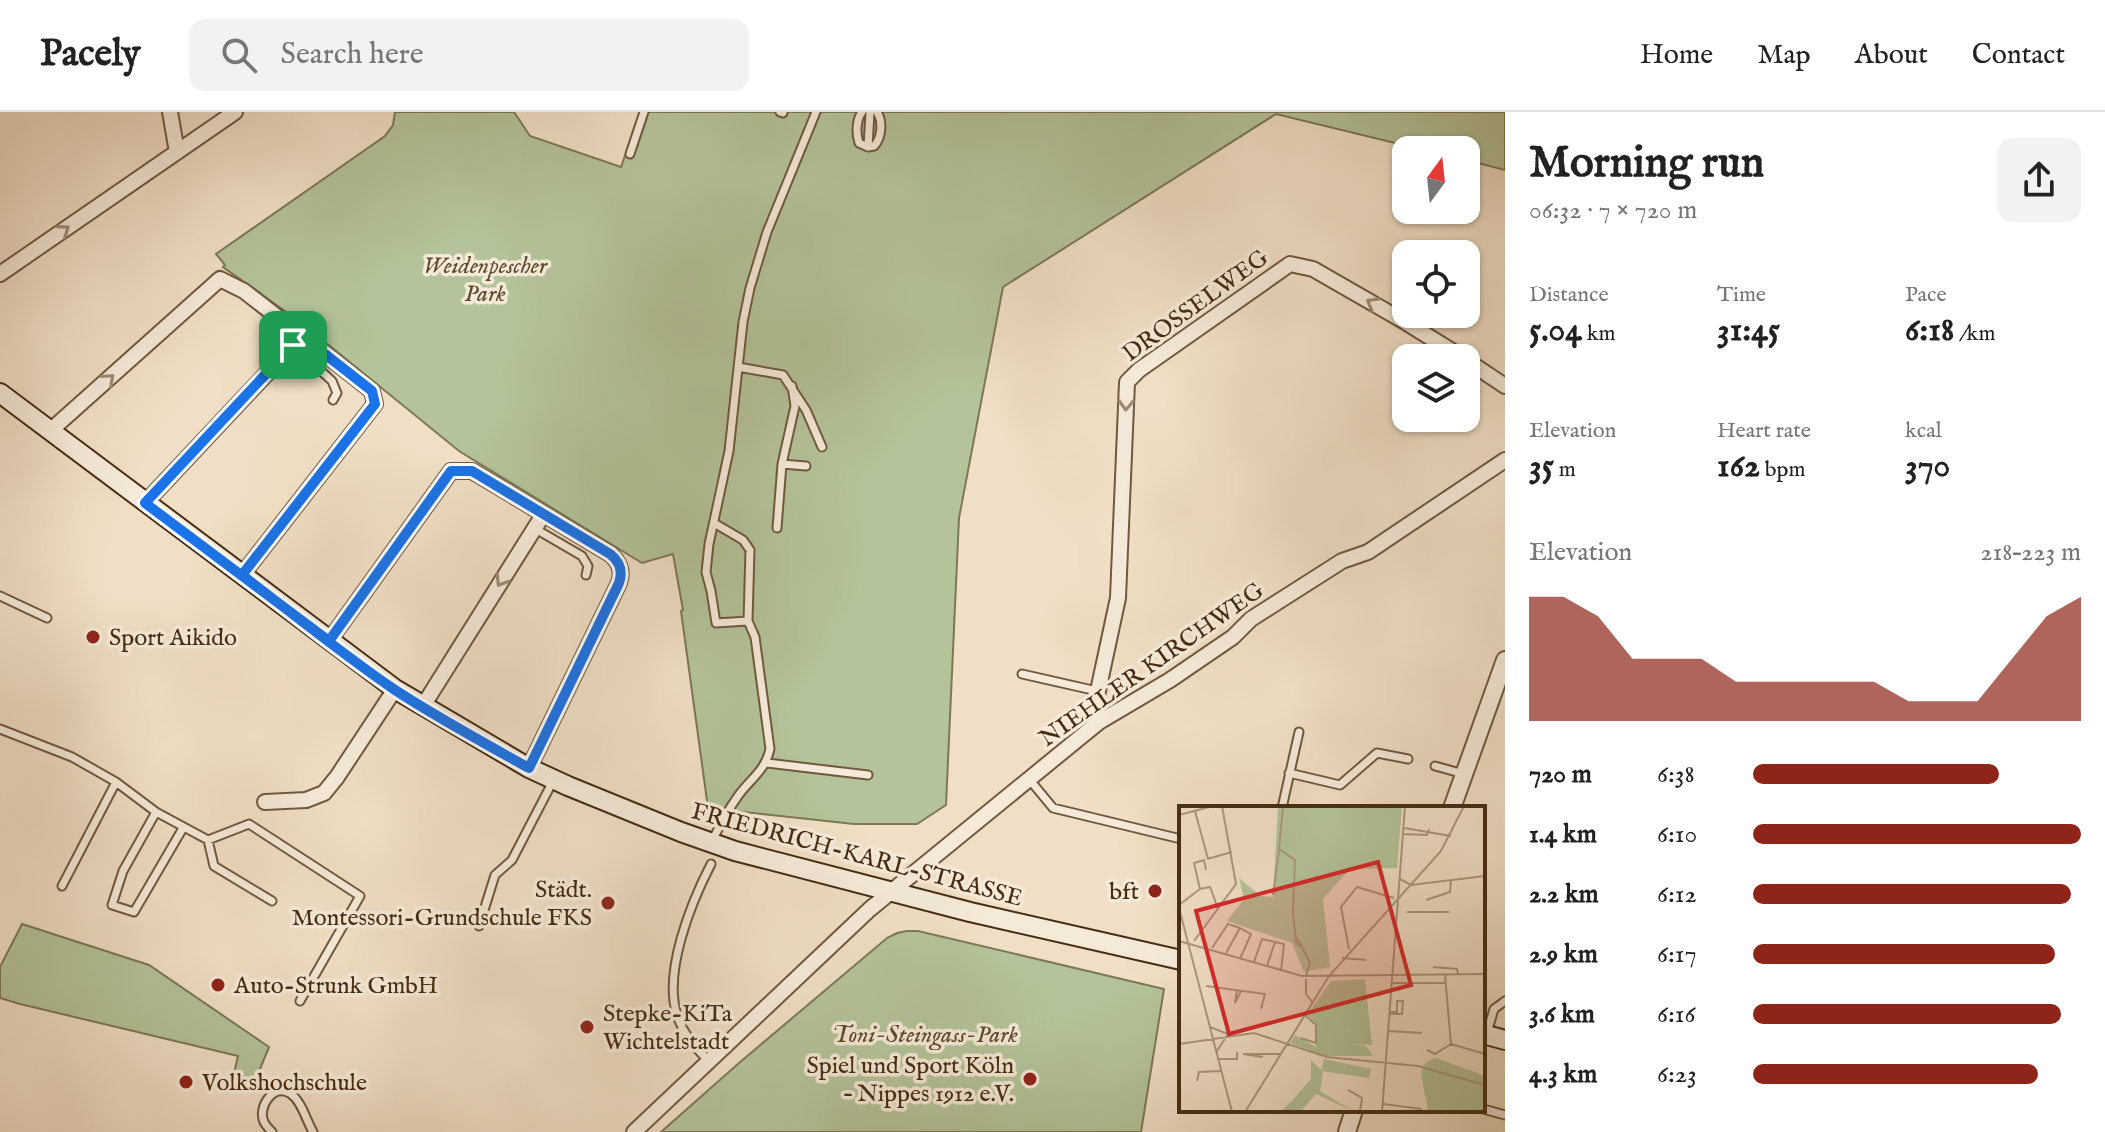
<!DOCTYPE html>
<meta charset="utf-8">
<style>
:root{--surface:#fff;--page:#f2f2f2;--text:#222;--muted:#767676;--line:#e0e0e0;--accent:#8f2418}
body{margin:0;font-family:"IM FELL English",serif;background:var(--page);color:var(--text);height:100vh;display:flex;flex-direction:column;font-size:30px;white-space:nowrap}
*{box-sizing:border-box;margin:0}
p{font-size:26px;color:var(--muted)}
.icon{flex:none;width:44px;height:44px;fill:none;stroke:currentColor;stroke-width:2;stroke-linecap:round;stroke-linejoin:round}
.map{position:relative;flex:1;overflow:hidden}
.side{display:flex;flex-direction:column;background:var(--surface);width:600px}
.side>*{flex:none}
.needle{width:52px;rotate:15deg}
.controls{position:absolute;left:1392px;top:24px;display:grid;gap:16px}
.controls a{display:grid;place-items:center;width:88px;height:88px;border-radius:16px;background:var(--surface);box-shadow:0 2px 6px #0004;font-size:40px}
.pin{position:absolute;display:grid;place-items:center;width:68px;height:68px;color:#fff;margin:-34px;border-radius:16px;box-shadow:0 4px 12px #0006}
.round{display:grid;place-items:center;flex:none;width:84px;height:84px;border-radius:16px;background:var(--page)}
.headline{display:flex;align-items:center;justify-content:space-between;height:136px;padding:0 24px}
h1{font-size:44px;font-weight:800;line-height:60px}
.figures{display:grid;grid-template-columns:repeat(3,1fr);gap:12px;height:136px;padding:8px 24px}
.figures div{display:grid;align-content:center}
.figures b{font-size:34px;font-weight:800}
.figures small{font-size:22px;font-weight:400}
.figures p{font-size:22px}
.chart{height:224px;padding:16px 24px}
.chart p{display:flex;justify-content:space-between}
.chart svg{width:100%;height:144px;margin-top:8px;fill:var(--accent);opacity:.7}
ul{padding:0 24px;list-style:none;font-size:26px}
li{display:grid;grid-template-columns:128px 96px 1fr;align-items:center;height:60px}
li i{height:20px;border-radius:10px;background:var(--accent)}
header{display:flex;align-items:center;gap:48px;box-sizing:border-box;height:112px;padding:0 40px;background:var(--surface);border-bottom:2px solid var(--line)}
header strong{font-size:38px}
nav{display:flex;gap:44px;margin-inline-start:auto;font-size:28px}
.search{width:560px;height:72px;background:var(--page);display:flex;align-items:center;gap:20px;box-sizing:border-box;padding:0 28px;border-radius:16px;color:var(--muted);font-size:30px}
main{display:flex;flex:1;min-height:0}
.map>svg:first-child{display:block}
.green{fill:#b4c399;stroke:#7d7855;stroke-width:2}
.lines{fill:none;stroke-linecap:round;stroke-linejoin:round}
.service-casing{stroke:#70593e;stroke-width:11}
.minor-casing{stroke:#70593e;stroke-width:18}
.tertiary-casing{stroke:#70593e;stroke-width:20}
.secondary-casing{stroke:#462c11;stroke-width:22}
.service{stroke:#f5eada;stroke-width:7}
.minor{stroke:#f5eada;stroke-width:14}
.tertiary{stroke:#f5eada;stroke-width:16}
.secondary{stroke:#f5eada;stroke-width:18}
.oneway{stroke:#9e8b76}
.route-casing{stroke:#fff;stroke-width:16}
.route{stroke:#1a73e8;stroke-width:10}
.poi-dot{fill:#8f2418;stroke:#f5eada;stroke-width:3}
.labels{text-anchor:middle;stroke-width:7;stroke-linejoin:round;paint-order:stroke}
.park-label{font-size:24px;font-style:italic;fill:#5c4a2c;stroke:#f5eada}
.street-label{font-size:24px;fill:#462c11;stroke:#f5eada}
.poi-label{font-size:24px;fill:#462c11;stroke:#f5eada;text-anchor:start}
.inset-road{fill:none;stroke:#ac977e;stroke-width:2}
.view{fill:#d62828;fill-opacity:0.15;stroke:#d62828;stroke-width:4}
.inset-edge{fill:none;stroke:#462c11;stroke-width:4}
</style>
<header>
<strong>Pacely</strong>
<div class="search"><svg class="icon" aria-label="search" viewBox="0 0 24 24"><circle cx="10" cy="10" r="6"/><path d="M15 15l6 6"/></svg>Search here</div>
<nav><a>Home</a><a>Map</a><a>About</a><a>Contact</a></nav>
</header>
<main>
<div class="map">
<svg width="1505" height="1020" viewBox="0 0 1505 1020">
<rect width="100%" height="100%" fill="#f0dfc6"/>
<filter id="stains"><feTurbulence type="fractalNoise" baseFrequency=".0025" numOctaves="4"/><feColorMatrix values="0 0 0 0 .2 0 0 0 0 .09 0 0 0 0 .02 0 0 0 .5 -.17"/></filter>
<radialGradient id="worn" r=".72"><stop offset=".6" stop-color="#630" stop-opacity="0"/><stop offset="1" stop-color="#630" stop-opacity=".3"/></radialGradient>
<path class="green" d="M395 0H514L530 24 621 55 640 0H1505V58L1466 48V38H1424L1276 2 1003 175 959 406 946 693 917 712H854L708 696 681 499 683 498 673 442 642 451 459 339 303 212 223 155 225 153 216 142 385 24 393 13Z
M22 812 149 853 269 935 251 979 231 973 238 944 20 892 0 886V855Z
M907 819H918L1164 877 1141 1020H661L739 951 887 826 897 821Z"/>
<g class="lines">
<g class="service-casing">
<path id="service" d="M780 0 783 1
M862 0C856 8 856 22 859 31L868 35
M868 35 874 34C882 26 883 9 877 0
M868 35 870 0
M630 42 644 0
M293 233 332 269 337 281 333 288
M738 255 783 263 806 298 822 335
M782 352 806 354
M714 411 743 428 750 438 748 509 716 511 711 479 706 460 709 432 729 339 743 210 750 176 767 120 816 0
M534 416 582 444 588 454 586 463
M777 416 782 352 795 294 792 274
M0 484 47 506
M1022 562 1097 579
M0 617 72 645 116 670 156 700 208 728 249 712 360 784 300 889
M767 651 868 663
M1435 654 1464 662
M1289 661 1340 673 1377 641 1408 647
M1029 667 1053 696 1181 727
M1282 696 1299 620
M156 700 123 759 112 793 134 800 183 716
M208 728 214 754 272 789
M712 729C720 713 728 698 738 684 751 666 765 659 770 637L755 525 748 509
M62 774 116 670
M479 814 495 763 512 748 553 669
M1487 921 1494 897 1505 889
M709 949C695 936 683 922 677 903 663 860 691 791 711 752
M1483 997 1505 1003
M272 1020C270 1018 265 1012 264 1010 257 995 274 970 291 982 302 990 306 1008 313 1020"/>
</g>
<g class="minor-casing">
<path id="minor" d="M170 0 177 40
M0 162 235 0
M1466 248 1505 274
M50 319 220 167 244 179 302 224
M145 391 302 224 372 279 375 292 242 463
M329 529 451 359H472L610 442C620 450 623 460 619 471L529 656
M423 594 543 403
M1099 610 1095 593 1118 486 1127 270 1139 258 1290 152 1313 157 1407 211 1463 246
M265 690 306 688 324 681 337 665 395 577
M634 1020 870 797 1099 610 1170 568 1233 525 1251 507 1342 449 1368 440 1505 348"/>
</g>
<g class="tertiary-casing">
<path id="tertiary" d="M1452 696 1505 548
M1347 1020 1354 998"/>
</g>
<g class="secondary-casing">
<path id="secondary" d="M0 281 395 577 529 656 568 674 681 720 735 739 970 800 1181 848
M1483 922 1505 928"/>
</g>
<use href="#service" class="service"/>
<use href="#minor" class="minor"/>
<use href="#tertiary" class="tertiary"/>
<use href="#secondary" class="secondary"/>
</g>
<defs><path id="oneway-chevron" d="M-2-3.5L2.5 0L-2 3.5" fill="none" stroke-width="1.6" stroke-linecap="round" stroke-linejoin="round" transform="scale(2)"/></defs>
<g class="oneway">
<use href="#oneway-chevron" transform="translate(64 118) rotate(-35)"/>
<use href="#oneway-chevron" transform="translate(1372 191) rotate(-150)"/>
<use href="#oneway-chevron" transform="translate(109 267) rotate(-42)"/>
<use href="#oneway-chevron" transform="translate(1126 293) rotate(92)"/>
<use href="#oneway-chevron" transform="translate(501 469) rotate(122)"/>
</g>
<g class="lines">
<g class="route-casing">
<path id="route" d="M293 233 302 224 372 279 375 292 242 463C292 501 342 542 395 578 438 606 484 631 529 656L619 471C623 459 620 450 610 442L472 359H451L329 529 145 391 293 233"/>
</g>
<use href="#route" class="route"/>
</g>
<g class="poi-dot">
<circle cx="93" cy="525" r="8"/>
<circle cx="1155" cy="779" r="8"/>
<circle cx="608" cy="791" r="8"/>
<circle cx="218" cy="873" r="8"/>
<circle cx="587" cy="915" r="8"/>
<circle cx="1030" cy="967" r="8"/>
<circle cx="186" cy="970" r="8"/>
</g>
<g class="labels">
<g class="park-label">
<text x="485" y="161">Weidenpescher<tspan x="485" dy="28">Park</tspan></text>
<text x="925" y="930">Toni-Steingass-Park</text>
</g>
<g class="street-label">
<text transform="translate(1195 193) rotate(-36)" y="8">DROSSELWEG</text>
<text transform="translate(1151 552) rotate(-35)" y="8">NIEHLER KIRCHWEG</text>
<text transform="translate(857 742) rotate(15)" y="8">FRIEDRICH-KARL-STRASSE</text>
</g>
<g class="poi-label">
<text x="109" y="533">Sport Aikido</text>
<text x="592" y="785" text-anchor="end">Städt.<tspan x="592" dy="28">Montessori-Grundschule FKS</tspan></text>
<text x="1139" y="787" text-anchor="end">bft</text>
<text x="234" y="881">Auto-Strunk GmbH</text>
<text x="603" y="909">Stepke-KiTa<tspan x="603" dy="28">Wichtelstadt</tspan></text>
<text x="1014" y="961" text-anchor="end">Spiel und Sport Köln<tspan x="1014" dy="28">– Nippes 1912 e.V.</tspan></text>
<text x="202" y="978">Volkshochschule</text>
</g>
</g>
<g transform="translate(1179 694)">
<rect width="306" height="306" fill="#f0dfc6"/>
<path d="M99 0H223L218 62 171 63 144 93 151 161 125 166 113 137 48 115 65 93 60 72 82 90 94 91ZM186 173 191 221 162 224 163 237 187 240 194 250H146L111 237 116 229 137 241 138 218 128 209 152 175ZM132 254 144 266 141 285 176 306 137 288 121 306H82L103 304 112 296 132 273ZM244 266 306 273V306H249Z" fill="#b4c399"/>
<path d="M257 252 306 270V297L287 290 277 304 272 291 264 297 246 290 242 266 247 256ZM145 253 192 263 190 272 142 265Z" fill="#b4c399"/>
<path d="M191 221 193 239 163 238 162 224Z" fill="#b4c399"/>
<path class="inset-road" d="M104 0 100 43 116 54 114 106 117 137 124 142 117 131M16 5 29 53M0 9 34 0M225 22 272 30M224 28 248 29 250 23M28 53 53 46M221 73 232 79 306 70M21 83 15 57 25 54 27 64M21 83 31 81 39 103M94 89 100 44M247 94 271 86 272 74M0 99 21 83M0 102 53 306M228 106H270M0 135 123 170 306 168M15 135 57 78 43 0M33 142 49 118 61 122M124 143 131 157 127 170M170 143 162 101 178 81 215 92M47 147 61 122 72 128 61 153M163 152 187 154M75 156 83 133 105 138 102 165M88 160 96 136M254 161 278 163 279 168M266 169 272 238 306 248M127 173V188L133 196M214 177H266M27 180 86 188 82 203M58 184 56 197 62 185M211 208H223L224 195H218V206H211M31 221 49 228 38 245M210 225 243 227M1 228V193M121 232 137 237V219L126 209M0 238 75 227 148 251 239 260 306 279M248 244 256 248 272 238M84 251 64 248H102M39 253H58V246M18 275 20 266 42 265M169 284 183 292 181 306M204 298 243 303M66 306 150 170 262 45 285 0M203 306 226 0"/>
<path class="view" d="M199 56 232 179 50 228 17 105Z"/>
<rect width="306" height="306" class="inset-edge"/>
</g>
<rect width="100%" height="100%" filter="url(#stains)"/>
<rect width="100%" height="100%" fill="url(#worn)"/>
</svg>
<div class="controls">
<a><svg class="needle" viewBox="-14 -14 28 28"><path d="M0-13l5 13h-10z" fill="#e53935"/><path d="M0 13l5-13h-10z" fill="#767676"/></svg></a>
<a><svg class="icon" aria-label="locate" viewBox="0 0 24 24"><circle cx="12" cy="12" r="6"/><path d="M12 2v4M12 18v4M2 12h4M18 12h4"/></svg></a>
<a><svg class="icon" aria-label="layers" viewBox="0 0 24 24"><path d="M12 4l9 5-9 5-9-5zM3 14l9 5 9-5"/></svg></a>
</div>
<div class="pin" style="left:293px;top:233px;background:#1e9e55"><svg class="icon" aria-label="arrive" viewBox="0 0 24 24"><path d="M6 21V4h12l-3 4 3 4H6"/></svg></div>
</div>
<section class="side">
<div class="headline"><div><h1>Morning run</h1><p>06:32 · 7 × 720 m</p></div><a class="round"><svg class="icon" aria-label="share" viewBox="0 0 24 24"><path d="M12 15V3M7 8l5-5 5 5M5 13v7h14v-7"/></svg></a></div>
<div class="figures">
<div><p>Distance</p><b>5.04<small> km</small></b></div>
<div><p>Time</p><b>31:45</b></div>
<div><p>Pace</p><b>6:18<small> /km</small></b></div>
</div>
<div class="figures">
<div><p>Elevation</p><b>35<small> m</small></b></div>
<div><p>Heart rate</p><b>162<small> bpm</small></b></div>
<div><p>kcal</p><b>370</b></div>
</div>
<div class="chart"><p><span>Elevation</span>218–223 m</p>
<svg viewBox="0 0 160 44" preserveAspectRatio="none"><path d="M0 44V6L10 6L20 12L30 25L40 25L50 25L60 32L70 32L80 32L90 32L100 32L110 38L120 38L130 38L140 25L150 12L160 6V44z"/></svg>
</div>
<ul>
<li><b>720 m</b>6:38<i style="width:75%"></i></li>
<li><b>1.4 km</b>6:10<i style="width:100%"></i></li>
<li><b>2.2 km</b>6:12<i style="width:97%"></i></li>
<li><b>2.9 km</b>6:17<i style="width:92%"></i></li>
<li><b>3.6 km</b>6:16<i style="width:94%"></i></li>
<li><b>4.3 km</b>6:23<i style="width:87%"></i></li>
</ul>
</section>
</main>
